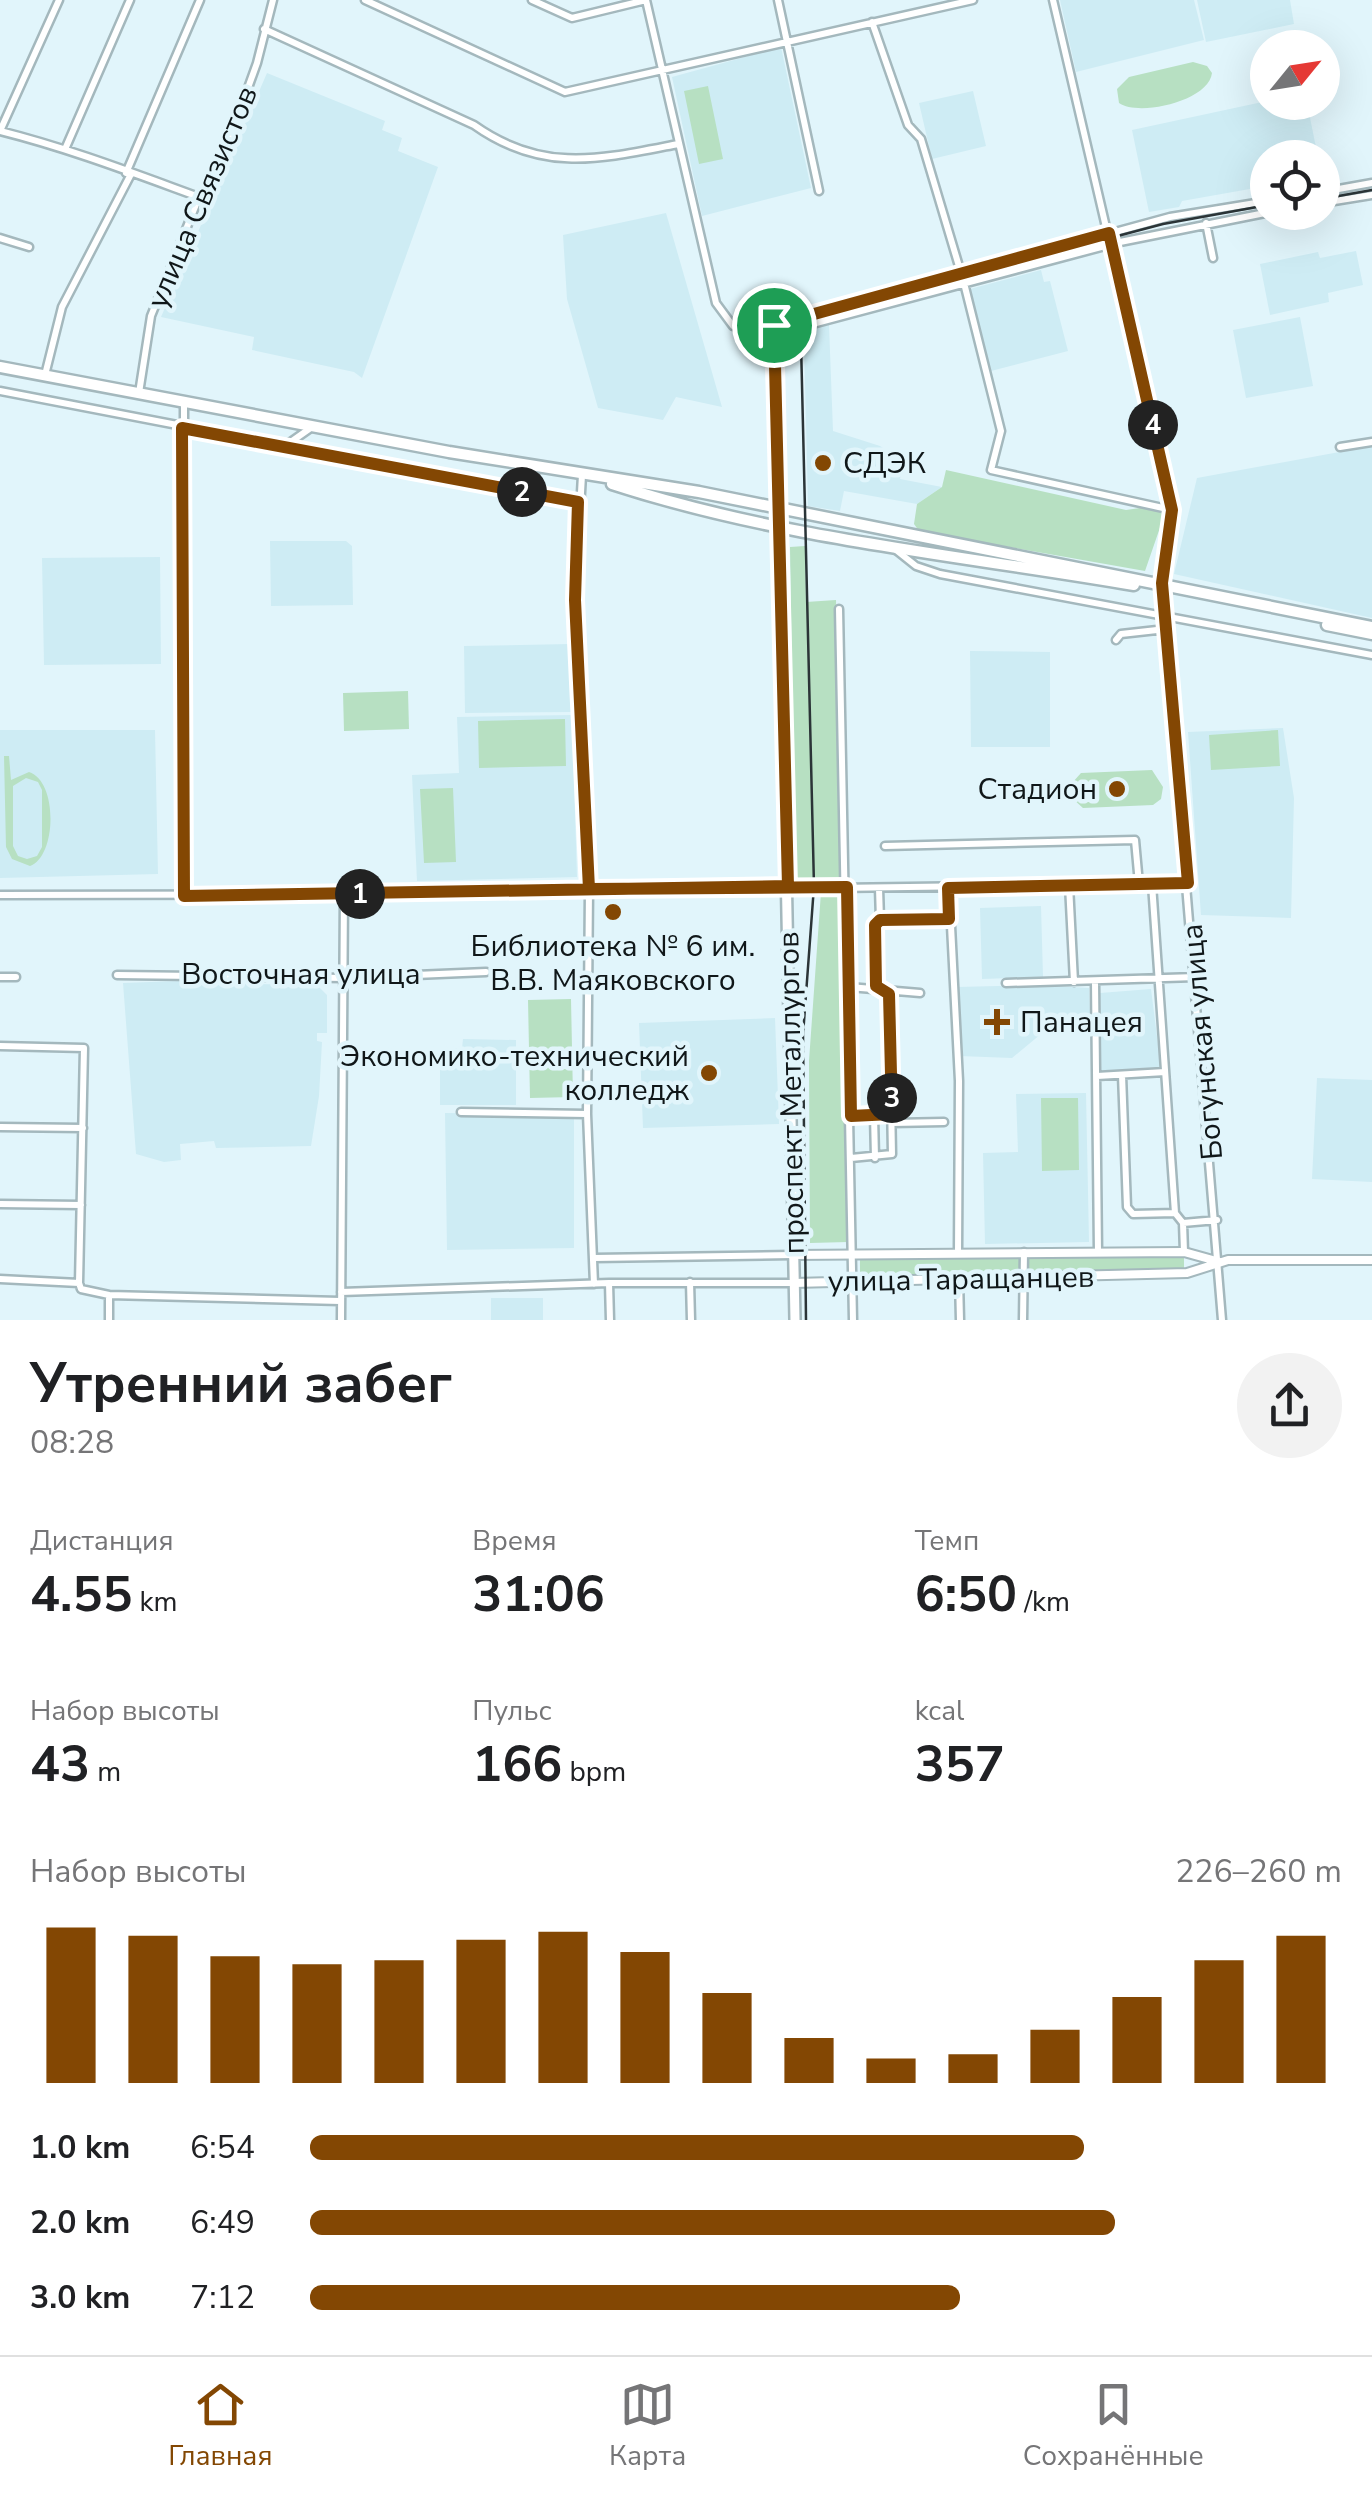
<!DOCTYPE html>
<html lang="ru">
<meta charset="utf-8">
<style>
:root{--surface:#fff;--page:#f2f2f2;--text:#202124;--muted:#757577;--line:#e0e0e0;--accent:#834703}
body{margin:0;font-family:"Nunito Sans",sans-serif;background:var(--page);color:var(--text);height:100vh;display:flex;flex-direction:column;font-size:38px;white-space:nowrap}
*{box-sizing:border-box;margin:0}
p{font-size:32px;color:var(--muted)}
.icon{flex:none;width:55px;height:55px;fill:none;stroke:currentColor;stroke-width:2;stroke-linecap:round;stroke-linejoin:round}
.map{position:relative;height:1320px;overflow:hidden}
.side{display:flex;flex-direction:column;background:var(--surface);flex:1}
.side>*{flex:none}
.needle{width:65px;rotate:60deg}
.fabs{position:absolute;left:1250px;top:30px;display:grid;gap:20px}
.fabs a{display:grid;place-items:center;width:90px;height:90px;border-radius:50%;background:var(--surface);box-shadow:0 10px 40px #0002;font-size:50px}
.pin{position:absolute;display:grid;place-items:center;width:85px;height:85px;color:#fff;margin:-42px;border:5px solid #fff;border-radius:50%;box-shadow:0 2px 10px #0007}
.km{position:absolute;width:50px;height:50px;margin:-25px;border-radius:50%;background:#222;color:#fff;font-size:28px;line-height:50px;text-align:center}
.round{display:grid;place-items:center;flex:none;width:105px;height:105px;border-radius:52px;background:var(--page)}
.summary{display:flex;align-items:center;justify-content:space-between;height:170px;padding:0 30px}
h1{font-size:55px;font-weight:700;line-height:75px}
.metrics{display:grid;grid-template-columns:repeat(3,1fr);gap:15px;height:170px;padding:10px 30px}
.metrics div{display:grid;align-content:center}
.metrics b{font-size:50px;font-weight:700}
.metrics small{font-size:28px;font-weight:400}
.metrics p{font-size:28px}
.chart{height:280px;padding:20px 30px}
.chart p{display:flex;justify-content:space-between}
.chart svg{width:100%;height:180px;margin-top:10px;stroke:var(--accent);stroke-width:6}
ul{padding:0 30px;list-style:none;font-size:32px}
li{display:grid;grid-template-columns:160px 120px 1fr;align-items:center;height:75px}
li i{height:25px;border-radius:12px;background:var(--accent)}
.menu{display:flex;justify-content:space-around;align-items:center;height:140px;border-top:2px solid var(--line);background:var(--surface);font-size:28px;color:var(--muted)}
.menu a{display:grid;justify-items:center;gap:5px}
.menu .on{color:var(--accent)}
.map>svg:first-child{display:block}
.built{fill:#ceecf4}
.green{fill:#b7e0c2;fill-rule:evenodd}
.lines{fill:none;stroke-linecap:round;stroke-linejoin:round}
.minor-casing{stroke:#a4b8bd;stroke-width:11}
.tertiary-casing{stroke:#a4b8bd;stroke-width:12}
.secondary-casing{stroke:#a4b8bd;stroke-width:14}
.trunk-casing{stroke:#a4b8bd;stroke-width:15}
.minor{stroke:#fff;stroke-width:6}
.tertiary{stroke:#fff;stroke-width:8}
.secondary{stroke:#fff;stroke-width:9}
.trunk{stroke:#fff;stroke-width:10}
.tram{stroke:#2b3437;stroke-width:2.5}
.route-casing{stroke:#fff;stroke-width:20}
.route{stroke:#834703;stroke-width:12}
.poi-dot{fill:#834703;stroke:#e1f5fb;stroke-width:4}
.labels{text-anchor:middle;stroke-width:9;stroke-linejoin:round;paint-order:stroke}
.street-label{font-size:30px;fill:#101719;stroke:#e1f5fb}
.poi-label{font-size:30px;fill:#101719;stroke:#e1f5fb;text-anchor:start}
</style>
<div class="map">
<svg width="1372" height="1320" viewBox="0 0 1372 1320">
<rect width="100%" height="100%" fill="#e1f5fb"/>
<path class="built" d="M1060 0H1194L1204 40 1076 72Z
M1197 0H1290L1294 24 1206 42Z
M781 47 811 188 702 216 672 77Z
M267 73 385 121 382 130 402 138 398 151 438 167 362 378 354 372 252 350 254 337 161 317Z
M973 91 986 146 932 159 919 103Z
M1267 101 1307 103 1318 157 1268 158 1267 201 1261 187 1182 201 1179 207 1149 212 1132 130Z
M666 213 722 407 676 397 663 420 598 408 567 299 563 235Z
M1356 251 1363 285 1328 293 1329 302 1270 315 1260 264 1318 252 1320 258Z
M1041 270 1044 282 1050 281 1068 351 991 371 970 289Z
M1300 317 1313 386 1246 398 1233 330Z
M829 325 833 431 880 446 903 462 900 479 942 487 917 504 844 491 840 511 808 506 804 342 812 326Z
M1372 446V618L1174 574 1197 478Z
M270 541H346L352 546 353 605 271 606Z
M160 557 161 664 44 665 42 558Z
M570 644 571 712 465 713 464 646Z
M970 651 1050 652V747H971Z
M572 715 577 877 417 881 412 775 459 773 457 717Z
M1283 728 1294 798 1291 918 1201 915 1188 732Z
M0 730H155L158 874 0 878Z
M1041 906 1043 977 982 979 980 908Z
M178 981 318 986 327 995V1033H317V1041L322 1042 319 1096 311 1146 216 1148 214 1141 180 1144 181 1160 164 1162 136 1154 123 983Z
M1034 985 1089 988 1091 1033 1041 1034 1012 1058 959 1056 957 987Z
M1151 989 1161 1068 1101 1071 1100 993Z
M775 1018 779 1124 643 1128 639 1023Z
M463 1039 516 1040V1105H440V1048L462 1049Z
M1317 1078 1372 1080V1182L1312 1179Z
M1086 1093 1089 1242 985 1244 983 1153 1018 1152 1016 1094Z
M445 1113 574 1115V1248L447 1250Z
M491 1298H543V1320H491Z"/>
<path class="green" d="M1193 62 1207 66 1212 73C1209 101 1139 117 1119 103L1117 89 1129 77Z
M708 86 723 159 699 164 684 91Z
M946 470 1126 510 1161 505 1165 513 1145 571 919 531 914 524 917 504 942 487Z
M805 546 806 602 836 600 842 881H795L790 547Z
M408 691 409 729 344 731 343 693Z
M565 719 566 766 479 768 478 721Z
M1278 730 1280 766 1211 770 1209 735Z
M4 756H9L11 780 29 772C58 781 57 856 30 866L12 859 6 847ZM26 778 38 782 42 790V847L37 856 27 859 18 856 13 846V786Z
M1152 770 1163 787 1161 799 1153 805 1083 808 1073 799 1072 783 1081 773Z
M453 788 456 862 424 863 420 789Z
M821 892H841L848 1242 810 1243 809 1061Z
M571 999 573 1097 530 1098 528 1000Z
M1041 1098H1078L1079 1170 1042 1171Z
M1184 1254V1271L1028 1274 1029 1255Z
M1020 1255 1019 1273 860 1277V1256Z"/>
<g class="lines">
<g class="minor-casing">
<path id="minor" d="M59 0 0 131C68 148 133 173 199 197
M365 0 565 92 973 0
M532 0 572 18 646 0
M646 0 716 303 733 326 774 325 1170 217 1268 201
M778 0 819 191
M1053 0 1172 510 1161 583 1222 1320
M872 22 908 125 921 139 961 273
M264 29 474 125C543 174 601 159 678 144
M66 147 130 0
M126 173 200 0
M1322 192 1372 183
M1322 203 1372 195
M1206 223 1213 258
M0 238 29 247
M964 283 1001 431 991 470 1172 510
M775 331 779 509
M775 334 1120 242 1270 212
M45 375 62 307 130 176
M0 391 578 502
M139 393 151 316 199 197 214 182 257 63 273 0
M285 446 312 427
M1340 447 1372 442
M582 475 575 597 589 889 587 1114 594 1284
M896 550 916 566 940 574 1372 655
M839 609 853 1320
M1116 640 1121 634 1166 629
M885 846 1135 840 1139 884
M1152 884 1175 1213 1183 1223 1217 1220
M1069 885 1074 982
M949 887 959 1081 958 1253
M879 888 880 920
M0 895 410 894 1188 883
M184 895V403
M117 975 345 978 486 972
M0 977H16
M1095 982 1098 1251
M1006 983 1196 977
M876 986 875 925 880 920 949 919
M849 987 920 993
M0 1046 84 1048 79 1283 81 1289 109 1295V1320
M1122 1075 1127 1207 1133 1214 1175 1213
M1097 1076 1165 1072
M461 1112 587 1114
M874 1115 875 1158
M851 1116 892 1114
M892 1123 944 1122
M0 1127 83 1128
M851 1158 892 1154 889 994
M0 1204 81 1205
M1183 1223 1184 1252
M594 1258 792 1255
M0 1279 79 1283
M959 1279 960 1320
M690 1282 691 1320
M609 1283 610 1320
M341 1292 609 1283H794
M109 1295 340 1301
M341 1320 344 893
M1023 1320 1024 1252"/>
</g>
<g class="tertiary-casing">
<path id="tertiary" d="M792 1255 1184 1252 1220 1262
M794 1283 1187 1273 1228 1260H1372"/>
</g>
<g class="secondary-casing">
<path id="secondary" d="M779 510 795 1320"/>
</g>
<g class="trunk-casing">
<path id="trunk" d="M0 367 449 452 699 492 1372 627
M612 484C781 539 959 555 1134 585
M1327 625 1372 634"/>
</g>
<use href="#minor" class="minor"/>
<use href="#tertiary" class="tertiary"/>
<use href="#secondary" class="secondary"/>
<use href="#trunk" class="trunk"/>
<path class="tram" d="M1322 199 1372 190
M806 1320 803 1035 814 886 801 343 810 325 841 309 1163 224 1268 205"/>
</g>
<g class="lines">
<g class="route-casing">
<path id="route" d="M774 325 788 886 184 896 182 428 578 502 575 600 589 889 847 887 851 1116 892 1114 889 994 876 986 875 925 880 920 949 919 948 888 1188 883 1162 583 1172 510 1109 233 774 325"/>
</g>
<use href="#route" class="route"/>
</g>
<g class="poi-dot">
<circle cx="823" cy="463" r="10"/>
<circle cx="1117" cy="789" r="10"/>
<circle cx="613" cy="912" r="10"/>
<path d="M992 1007h10v10h10v10h-10v10h-10v-10h-10v-10h10z"/>
<circle cx="709" cy="1073" r="10"/>
</g>
<g class="labels">
<g class="street-label">
<text transform="translate(202 197) rotate(-67)" y="10">улица Связистов</text>
<text x="301" y="984">Восточная улица</text>
<text transform="translate(1202 1042) rotate(-95)" y="10">Богунская улица</text>
<text transform="translate(791 1093) rotate(-91)" y="10">проспект Металлургов</text>
<text transform="translate(961 1279) rotate(-1)" y="10">улица Таращанцев</text>
</g>
<g class="poi-label">
<text x="843" y="473">СДЭК</text>
<text x="1097" y="799" text-anchor="end">Стадион</text>
<text x="613" y="956" text-anchor="middle">Библиотека № 6 им.<tspan x="613" dy="34">В.В. Маяковского</tspan></text>
<text x="1020" y="1032">Панацея</text>
<text x="689" y="1066" text-anchor="end">Экономико-технический<tspan x="689" dy="34">колледж</tspan></text>
</g>
</g>
</svg>
<div class="fabs">
<a><svg class="needle" viewBox="-14 -14 28 28"><path d="M0-13l5 13h-10z" fill="#e53935"/><path d="M0 13l5-13h-10z" fill="#757577"/></svg></a>
<a><svg class="icon" aria-label="locate" viewBox="0 0 24 24"><circle cx="12" cy="12" r="6"/><path d="M12 2v4M12 18v4M2 12h4M18 12h4"/></svg></a>
</div>
<div class="pin" style="left:774px;top:325px;background:#1e9e55"><svg class="icon" aria-label="arrive" viewBox="0 0 24 24"><path d="M6 21V4h12l-3 4 3 4H6"/></svg></div>
<b class="km" style="left:360px;top:894px">1</b>
<b class="km" style="left:522px;top:492px">2</b>
<b class="km" style="left:892px;top:1098px">3</b>
<b class="km" style="left:1153px;top:425px">4</b>
</div>
<section class="side">
<div class="summary"><div><h1>Утренний забег</h1><p>08:28</p></div><a class="round"><svg class="icon" aria-label="share" viewBox="0 0 24 24"><path d="M12 15V3M7 8l5-5 5 5M5 13v7h14v-7"/></svg></a></div>
<div class="metrics">
<div><p>Дистанция</p><b>4.55<small> km</small></b></div>
<div><p>Время</p><b>31:06</b></div>
<div><p>Темп</p><b>6:50<small> /km</small></b></div>
</div>
<div class="metrics">
<div><p>Набор высоты</p><b>43<small> m</small></b></div>
<div><p>Пульс</p><b>166<small> bpm</small></b></div>
<div><p>kcal</p><b>357</b></div>
</div>
<div class="chart"><p><span>Набор высоты</span>226–260 m</p>
<svg viewBox="0 0 160 44" preserveAspectRatio="none"><path d="M5 44V6M15 44V8M25 44V13M35 44V15M45 44V14M55 44V9M65 44V7M75 44V12M85 44V22M95 44V33M105 44V38M115 44V37M125 44V31M135 44V23M145 44V14M155 44V8"/></svg>
</div>
<ul>
<li><b>1.0 km</b>6:54<i style="width:75%"></i></li>
<li><b>2.0 km</b>6:49<i style="width:78%"></i></li>
<li><b>3.0 km</b>7:12<i style="width:63%"></i></li>
</ul>
</section>
<nav class="menu">
<a class="on"><svg class="icon" aria-label="home" viewBox="0 0 24 24"><path d="M3 11l9-7 9 7M6 9v11h12V9"/></svg>Главная</a>
<a><svg class="icon" aria-label="map" viewBox="0 0 24 24"><path d="M3 6l6-2 6 2 6-2v14l-6 2-6-2-6 2zM9 4v14M15 6v14"/></svg>Карта</a>
<a><svg class="icon" aria-label="saved" viewBox="0 0 24 24"><path d="M7 4h10v16l-5-4-5 4z"/></svg>Сохранённые</a>
</nav>
